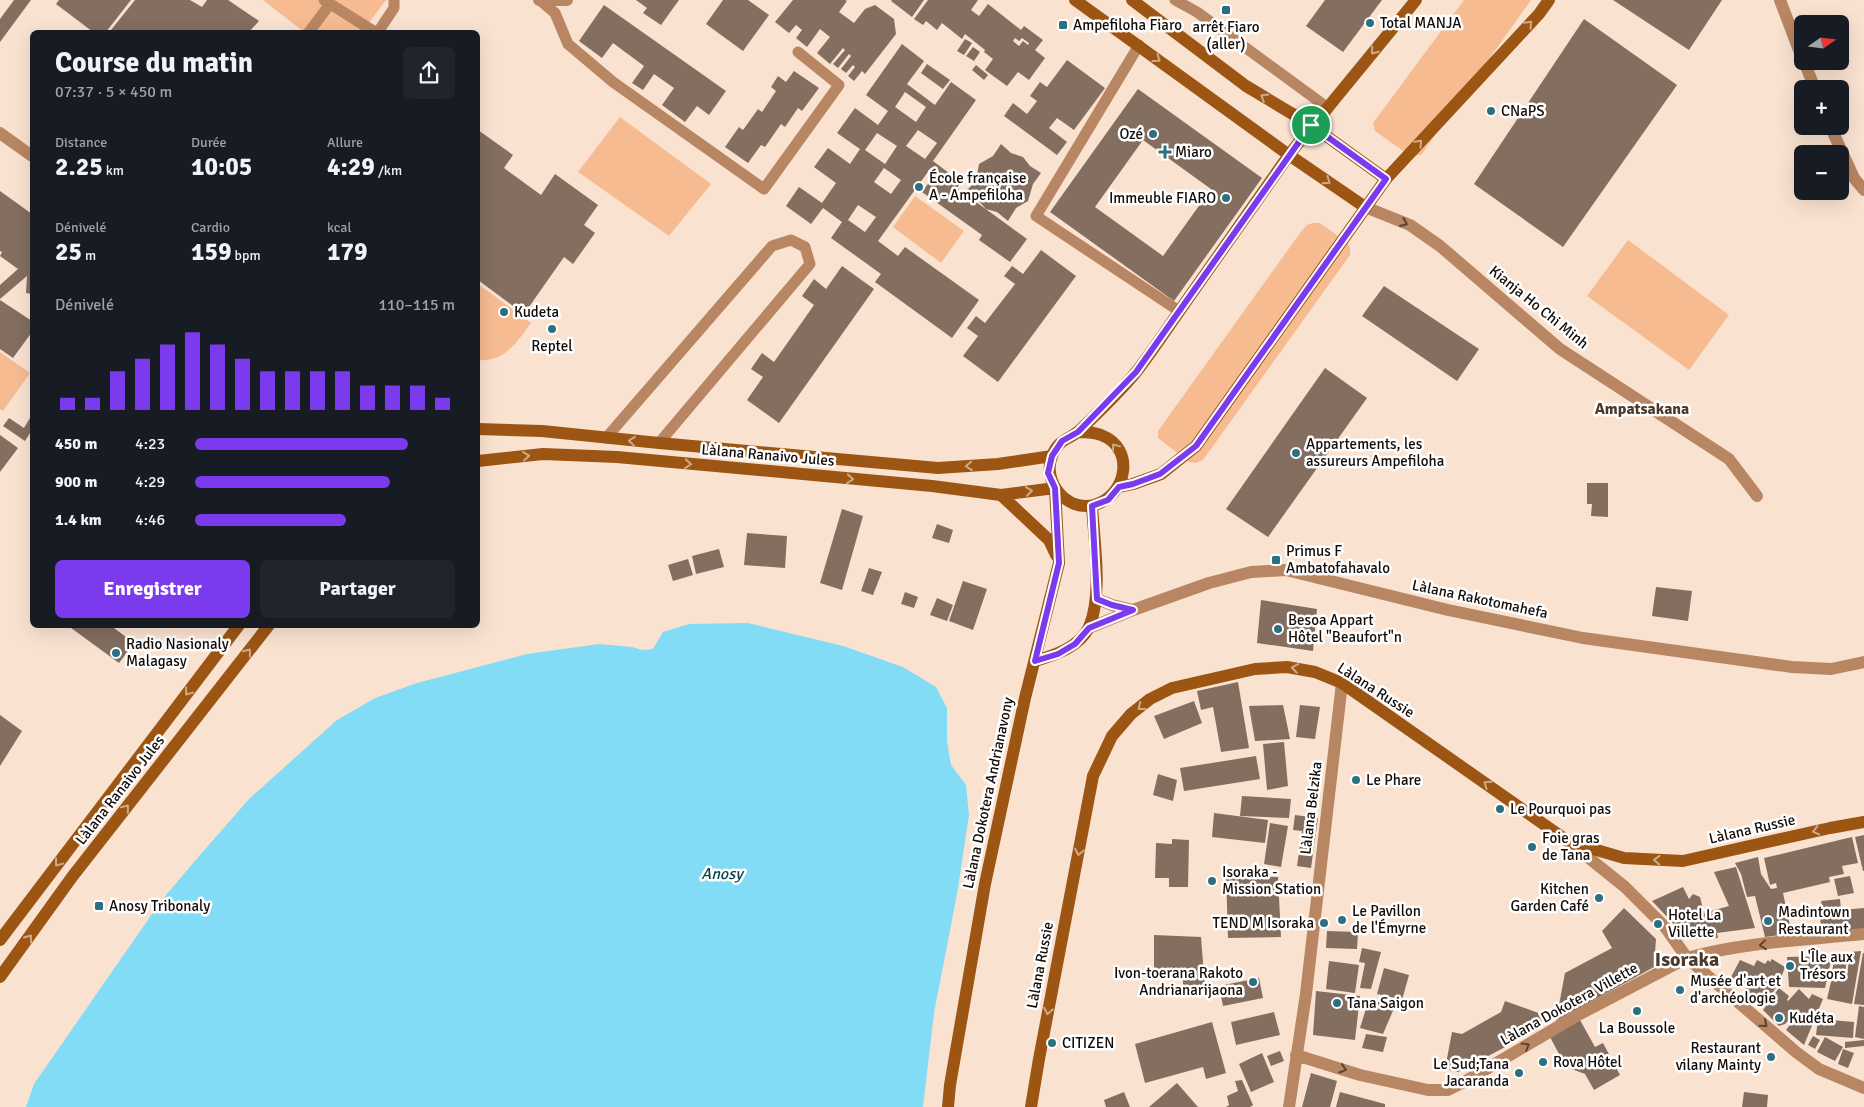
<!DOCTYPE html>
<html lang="fr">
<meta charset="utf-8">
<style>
:root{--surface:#171b24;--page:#20242c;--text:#f1f3f6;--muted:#9ea1a6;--accent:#7c3aed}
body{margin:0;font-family:Signika,sans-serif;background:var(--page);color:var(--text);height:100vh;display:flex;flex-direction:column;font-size:19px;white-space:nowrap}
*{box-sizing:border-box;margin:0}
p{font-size:16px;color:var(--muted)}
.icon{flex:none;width:28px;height:28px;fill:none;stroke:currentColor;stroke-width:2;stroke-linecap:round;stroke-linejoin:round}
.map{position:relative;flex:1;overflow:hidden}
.panel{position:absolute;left:30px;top:30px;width:450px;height:598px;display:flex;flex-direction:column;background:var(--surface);border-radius:8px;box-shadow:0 5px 20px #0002}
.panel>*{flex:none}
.needle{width:32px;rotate:76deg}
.tools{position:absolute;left:1794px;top:15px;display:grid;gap:10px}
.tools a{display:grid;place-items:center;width:55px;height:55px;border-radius:8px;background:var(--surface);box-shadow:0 5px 20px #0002;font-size:25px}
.pin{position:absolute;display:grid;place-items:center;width:42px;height:42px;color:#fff;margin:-21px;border:2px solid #fff;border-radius:50%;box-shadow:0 1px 5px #0007}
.round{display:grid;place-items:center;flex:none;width:52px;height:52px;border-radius:8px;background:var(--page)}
.overview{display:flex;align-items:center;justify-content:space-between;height:85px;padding:0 25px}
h1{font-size:28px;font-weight:700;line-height:38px}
.stats{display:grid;grid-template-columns:repeat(3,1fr);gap:8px;height:85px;padding:5px 25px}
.stats div{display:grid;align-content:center}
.stats b{font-size:25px;font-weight:700}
.stats small{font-size:14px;font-weight:400}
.stats p{font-size:14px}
.chart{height:140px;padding:10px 25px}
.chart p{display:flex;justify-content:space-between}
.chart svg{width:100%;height:90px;margin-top:5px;stroke:var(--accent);stroke-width:6}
.action{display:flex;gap:10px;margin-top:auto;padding:10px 25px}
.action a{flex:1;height:58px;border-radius:8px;background:var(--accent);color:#fff;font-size:20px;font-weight:700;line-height:58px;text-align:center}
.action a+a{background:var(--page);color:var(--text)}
ul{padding:0 25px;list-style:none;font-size:16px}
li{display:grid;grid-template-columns:80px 60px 1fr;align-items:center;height:38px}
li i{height:12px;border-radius:6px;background:var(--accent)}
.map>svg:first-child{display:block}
.green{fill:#f7bb91}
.water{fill:#82dcf5}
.building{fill:#836e5f;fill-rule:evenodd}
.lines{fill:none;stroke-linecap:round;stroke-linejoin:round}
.lane{stroke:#b88662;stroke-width:11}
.street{stroke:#b88662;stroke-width:12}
.secondary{stroke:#9d5513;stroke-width:12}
.oneway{stroke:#ceaa89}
.oneway2{stroke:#5e4330}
.route-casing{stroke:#fff;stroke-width:10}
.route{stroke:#7c3aed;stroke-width:6}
.poi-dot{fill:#2c6f81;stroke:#fff;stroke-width:2}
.labels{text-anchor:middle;stroke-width:5;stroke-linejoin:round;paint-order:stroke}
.poi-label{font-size:15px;fill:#140c07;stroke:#fff;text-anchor:start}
.street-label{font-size:15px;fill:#140c07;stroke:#fff}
.neighbourhood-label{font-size:16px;font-weight:bold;fill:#4c392c;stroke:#fff}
.water-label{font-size:16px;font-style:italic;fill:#0b4250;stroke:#fff}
.district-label{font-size:20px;font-weight:bold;fill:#4c392c;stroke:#fff}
</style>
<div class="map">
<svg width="1864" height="1107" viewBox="0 0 1864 1107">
<rect width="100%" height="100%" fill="#fae2d1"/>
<path class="green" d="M263 0H386L362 32H304Z
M1464 0H1531L1421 155 1410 156 1375 131 1373 123Z
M620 117 711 184 669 236 578 172Z
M915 196 964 231 941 263 893 227Z
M1313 223H1320L1348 243 1350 248V255L1203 460 1196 463 1189 462 1158 438V431L1300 233 1307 225Z
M1628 240 1729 315 1689 370 1587 296Z
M478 284 531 323C517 342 504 363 478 360Z
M0 352 30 373 3 411 0 409Z"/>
<path class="water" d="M748 623 843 646 903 667 936 687 947 708V741L951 765 966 785 969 815 957 894 934 1013 923 1107H26L34 1084 161 901 194 862 249 799 337 720 375 698 417 683 527 654 599 644 632 647 642 650 653 649 663 632 689 624Z"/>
<path class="building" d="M14 0H31L0 42V19Z
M59 0H131L106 32H93L56 4Z
M135 0H190L202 7 207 0H228L259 21 249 32H114L111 30Z
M636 0H679L661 25 643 13 647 8Z
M723 0H748L769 15 743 51 706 24Z
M793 0H845L847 1 839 12 854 23 865 9 875 5 894 19 896 34 865 74 862 71 854 81 848 76 855 67 853 65 846 73 841 69 851 56 849 54 838 68 833 64 845 50 843 48 830 64 817 53 830 37 820 29 807 47 796 38 802 30 796 25 789 33 775 22Z
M892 0H924L912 17 891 1Z
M928 0H978L971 10 979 16 988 4 1021 30 1024 26 1043 40 1035 50 1045 58 1029 80 1018 72 1007 86 985 70 993 59 984 52 985 50 965 34 962 39 942 23 937 30 926 21 923 25 914 19ZM1015 38 1019 41 1022 38 1029 43 1028 45 1023 41 1019 46 1013 41Z
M1325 0H1382L1343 52 1306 26Z
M1613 0H1722L1689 50Z
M604 5 726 91 709 115 697 106 685 122 662 105 674 88 654 74 643 90 632 83 644 66 613 43 602 58 579 41Z
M1584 19 1677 85 1563 247 1474 184Z
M965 39 972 43 964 55 957 51Z
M902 44 924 61 907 84 935 105 951 82 976 100 933 161 961 182 957 188 1027 239 1010 262 979 240 982 235 922 192 936 173 930 169 878 241 898 256 905 247 979 300 952 338 875 282 881 274 831 238 842 222 823 208 811 224 786 206 799 187 822 203 836 183 814 167 828 148 850 164 860 149 837 133 855 108 878 125 888 111 866 95ZM905 92 926 107 916 122 895 107ZM918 130 937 143 925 159 906 146ZM877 133 897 146 885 164 865 150ZM884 168 901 180 891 194 874 182ZM858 205 876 217 865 232 848 220Z
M973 47 980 52 974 61 966 56Z
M1067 60 1105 88 1074 130 1057 118 1049 128 1067 142 1057 155 1004 116 1013 103 1027 114 1037 101 1030 96 1040 82 1047 87Z
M927 64 950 80 943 89 921 73Z
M976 65 988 75 984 80 972 70Z
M794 71 819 88 802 111 798 108 785 127 781 124 765 147 761 145 748 163 725 147 739 127 743 130 758 109 762 112 776 91 771 87 778 76 786 82Z
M1138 89 1262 178 1174 301 1050 212ZM1143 140 1211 189 1163 256 1095 207Z
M478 130 513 155 504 168 541 195 555 174 598 205 584 225 595 233 573 264 564 257 524 314 478 280Z
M1001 144 1011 153 1023 157 1030 166 1041 173 1033 184 1028 201 1016 208 1008 221 997 212 986 209 977 199 965 192 976 181 979 164 993 156Z
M0 191 32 214V294L26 293 27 276 0 299V285L18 269 0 256 2 252 0 251Z
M1041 250 1076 276 998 382 963 356 978 336 967 328 976 316 985 323 1015 284 1004 276 1012 266 1023 274Z
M842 266 874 289 779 423 747 400 763 377 751 369 762 353 774 362 814 305 802 296 814 279 826 289Z
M1384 286 1479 349 1457 381 1362 316Z
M0 300 32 321V332L13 358 0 349Z
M1325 368 1367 398 1268 537 1226 509Z
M9 418 24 428 30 418 32 420V430L25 441 3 426Z
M0 435 18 448 0 472Z
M1587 483H1608V517L1591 516 1592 504H1587Z
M842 509 863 516 842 590 820 583Z
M937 524 953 530 949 543 932 538Z
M747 533 787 536 785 568 744 565Z
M719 549 724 567 696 574 692 556Z
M688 559 693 575 673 581 668 565Z
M869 568 882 572 873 595 861 591Z
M963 581 987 589 973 630 949 621Z
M1656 587 1692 591 1688 621 1652 616Z
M905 592 918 597 914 608 901 604Z
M937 598 953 605 947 621 930 615Z
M1261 600 1317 609 1313 651 1257 643Z
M67 625H110L134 643 119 663Z
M1238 682 1249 748 1221 752 1213 707 1201 710 1197 691Z
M1194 701 1202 723 1164 739 1154 716Z
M1283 705 1290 739 1255 741 1249 706Z
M1300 705 1320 707 1315 739 1296 737Z
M0 715 22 731 0 766Z
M1284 742 1288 786 1267 790 1263 744Z
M1256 756 1260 779 1184 791 1180 768Z
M1158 774 1177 780 1173 801 1153 795Z
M1242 796 1291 799 1289 818 1240 816Z
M1214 813 1268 820 1265 843 1212 837Z
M1295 815 1318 818 1311 868 1297 866 1302 831 1293 830Z
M1270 823 1288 826 1281 867 1264 864Z
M1864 835V871H1863L1855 837Z
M1852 837 1858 863 1842 866 1844 874 1829 877 1830 882 1783 893 1791 930 1788 934 1765 937 1755 896 1747 897 1741 874 1735 863 1758 857 1761 874 1771 889 1777 888 1776 883 1770 885 1764 858Z
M1172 839 1189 840 1188 887H1169V878H1155L1156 843 1172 844Z
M1736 867 1755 928 1717 933 1718 938 1692 939 1685 936 1652 901 1683 887 1689 899 1693 894 1700 897 1704 913 1729 906 1714 872Z
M1226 875 1278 877 1281 937 1228 938Z
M1850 876 1854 893 1838 896 1834 879Z
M1840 899 1841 910 1864 908V932L1825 934 1821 930 1820 914 1823 913 1821 901Z
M1624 908 1656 939 1654 967 1556 1021 1565 973 1612 948 1602 931Z
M1327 931 1358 932 1357 949 1326 948Z
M1154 935 1201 937 1205 988H1183V976L1154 975Z
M1362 948 1381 952 1371 989 1360 988 1365 963 1359 962Z
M1861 951 1852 1004 1827 999 1833 973 1847 976 1850 952Z
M1848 953 1845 973 1832 972 1835 955Z
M1863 953H1864V1005L1854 1004Z
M1832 956 1825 988 1789 987 1787 957Z
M1772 959 1785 967 1779 983 1763 1007 1745 991 1747 986 1731 977 1740 960 1754 966 1757 960 1765 964 1768 960 1770 962Z
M1329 961 1359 965 1355 993 1326 989Z
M1384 968 1409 975 1402 1000 1377 994Z
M1259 978 1263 998 1223 1006 1219 986Z
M1779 988 1789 996 1787 1000 1788 1001 1799 989 1809 999 1812 994 1823 999 1804 1045 1786 1030 1792 1022 1789 1020 1785 1024 1779 1026 1763 1010Z
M1316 991 1360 996 1355 1040 1313 1035Z
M1369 999 1395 1006 1383 1034 1360 1028Z
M1505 1001 1544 1015 1539 1029 1458 1072 1445 1069 1452 1032 1462 1034 1501 1012Z
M1859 1006 1864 1007V1039L1855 1037Z
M1274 1012 1280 1035 1236 1045 1231 1022Z
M1818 1019 1854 1022 1853 1038 1816 1035Z
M1580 1020 1595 1047 1603 1043 1620 1075 1594 1090 1585 1074 1566 1067 1550 1037Z
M1212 1022 1226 1073 1206 1079 1203 1067 1145 1083 1135 1044Z
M1366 1034 1387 1037 1383 1052 1362 1048Z
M1813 1036 1820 1040 1815 1049 1808 1045Z
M1825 1037 1843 1047 1835 1061 1817 1052Z
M1864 1040V1046L1845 1048V1042Z
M1843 1049 1854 1053 1848 1068 1838 1064Z
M1280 1051 1284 1061 1271 1066 1267 1056Z
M1262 1053 1274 1082 1251 1092 1239 1064Z
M1311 1073 1337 1081 1330 1107H1302Z
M1242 1080 1253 1105 1250 1107H1226L1229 1105 1227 1096 1238 1091 1235 1081Z
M1177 1083 1198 1107H1149Z
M1124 1092 1130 1107H1106L1104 1100Z
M1340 1092 1385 1104V1107H1336Z
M1744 1092 1768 1095 1767 1107H1742Z"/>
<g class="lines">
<path class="lane" d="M324 0 375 32
M1175 0 1197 12 1328 108
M541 1 555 13 568 44 613 82 764 189 839 85 798 52
M309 32 330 4
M378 32 394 8V0
M1139 45 1036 216 1179 311
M606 438 772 246 791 240 805 247 810 264 659 443"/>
<path class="street" d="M539 0H567
M1780 0 1802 58
M1804 61 1815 89
M1830 126 1854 178 1864 190
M0 133 32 156
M1365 207 1410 225 1440 246 1560 349 1729 459 1757 496
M1097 599 1112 605 1133 610
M1089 628 1133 610 1209 583 1251 572 1286 570 1448 610 1583 638 1792 667 1831 669 1864 662
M1569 842 1625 887 1665 927 1687 958 1796 1052 1819 1069 1864 1088
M1296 1055 1360 1075 1428 1090H1448L1466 1081 1578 1015 1687 958C1744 942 1806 940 1864 934
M1289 1107 1306 994 1342 683"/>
<path class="secondary" d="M1075 0 1289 155 1365 207
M1132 0 1246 86 1311 125 1386 179
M478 429 542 431 659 443 938 468 998 464 1052 456
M1078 432C1086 432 1094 432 1101 435 1136 448 1127 496 1094 505 1066 512 1042 481 1052 456 1058 439 1069 440 1080 430 1099 412 1121 391 1137 371 1154 349 1169 326 1185 303 1220 254 1254 204 1289 155 1303 136 1319 119 1334 100 1361 67 1389 33 1416 0
M478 461 543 454 617 457 932 486 1001 495 1055 488
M1119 487 1133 484 1161 474 1196 446 1386 179 1539 14 1549 0
M1001 495 1049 540 1056 555
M1035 661C1055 655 1080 647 1089 627 1103 595 1094 541 1092 506
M0 940 239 625
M0 977 72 877 269 625
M948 1107 950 1085 985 884 1025 698 1059 563 1055 488
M1031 1107 1039 1059 1093 776 1112 736 1131 714 1150 699 1172 688 1255 669 1287 667 1315 672 1342 683 1569 842 1624 858 1683 861 1830 828 1864 822"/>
</g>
<defs><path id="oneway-chevron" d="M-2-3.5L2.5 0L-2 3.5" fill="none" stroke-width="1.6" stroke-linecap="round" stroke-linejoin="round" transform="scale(1.25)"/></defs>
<g class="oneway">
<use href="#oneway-chevron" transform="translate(1529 24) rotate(-47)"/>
<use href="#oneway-chevron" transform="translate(1374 51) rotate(129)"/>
<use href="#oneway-chevron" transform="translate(1157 59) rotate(36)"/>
<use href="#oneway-chevron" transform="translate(1264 97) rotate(-149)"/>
<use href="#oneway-chevron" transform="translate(1419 143) rotate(-47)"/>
<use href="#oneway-chevron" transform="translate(1327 181) rotate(34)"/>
<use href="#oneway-chevron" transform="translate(632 441) rotate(-174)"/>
<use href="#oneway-chevron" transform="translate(1115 447) rotate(-127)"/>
<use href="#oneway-chevron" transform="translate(526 456) rotate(-6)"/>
<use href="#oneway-chevron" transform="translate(688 464) rotate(5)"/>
<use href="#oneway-chevron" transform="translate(969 466) rotate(176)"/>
<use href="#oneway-chevron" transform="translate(850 479) rotate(5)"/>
<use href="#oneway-chevron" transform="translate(1029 491) rotate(-8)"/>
<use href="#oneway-chevron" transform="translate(248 652) rotate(-52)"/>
<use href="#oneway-chevron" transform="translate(1295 668) rotate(-170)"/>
<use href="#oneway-chevron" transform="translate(188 692) rotate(127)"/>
<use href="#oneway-chevron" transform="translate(1141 707) rotate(142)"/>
<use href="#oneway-chevron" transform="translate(1487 784) rotate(-145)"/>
<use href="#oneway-chevron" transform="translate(126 808) rotate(-52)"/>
<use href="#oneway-chevron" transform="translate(1816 831) rotate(167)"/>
<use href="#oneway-chevron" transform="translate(1079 852) rotate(101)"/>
<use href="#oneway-chevron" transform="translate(1657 860) rotate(-177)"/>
<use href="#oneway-chevron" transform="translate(58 863) rotate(127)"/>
<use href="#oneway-chevron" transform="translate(29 938) rotate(-54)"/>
<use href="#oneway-chevron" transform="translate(1048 1011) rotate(101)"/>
</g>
<g class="oneway2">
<use href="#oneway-chevron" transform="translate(1404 223) rotate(24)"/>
<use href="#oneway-chevron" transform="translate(1763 945) rotate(174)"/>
<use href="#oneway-chevron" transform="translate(1764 1024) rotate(41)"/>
<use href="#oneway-chevron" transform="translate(1526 1046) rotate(-31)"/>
<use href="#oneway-chevron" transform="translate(1343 1069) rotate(17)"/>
</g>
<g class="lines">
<g class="route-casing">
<path id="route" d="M1311 125 1386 179 1196 446 1160 474 1133 484 1119 487 1108 500 1092 506 1097 599 1112 605 1133 610 1089 628 1075 644 1058 654 1035 661 1059 563 1055 488 1048 473 1052 456 1062 441 1078 432 1136 372Z"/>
</g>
<use href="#route" class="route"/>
</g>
<g class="poi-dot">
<rect x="1221" y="5" width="10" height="10" rx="2.5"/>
<circle cx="1370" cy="23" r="5"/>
<rect x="1058" y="20" width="10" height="10" rx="2.5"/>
<circle cx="1491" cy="111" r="5"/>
<circle cx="1153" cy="134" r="5"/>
<path d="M1162.5 144.5h5v5h5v5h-5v5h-5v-5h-5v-5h5z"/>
<circle cx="919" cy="187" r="5"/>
<circle cx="1226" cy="198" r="5"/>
<circle cx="504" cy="312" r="5"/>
<circle cx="552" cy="329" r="5"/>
<circle cx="1296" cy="453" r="5"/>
<rect x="1271" y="555" width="10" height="10" rx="2.5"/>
<circle cx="1278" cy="629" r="5"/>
<circle cx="116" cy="653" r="5"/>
<circle cx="1356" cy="780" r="5"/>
<circle cx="1500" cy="809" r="5"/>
<circle cx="1532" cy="847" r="5"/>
<circle cx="1212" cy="881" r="5"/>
<circle cx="1599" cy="898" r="5"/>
<rect x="94" y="901" width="10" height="10" rx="2.5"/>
<circle cx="1342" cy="920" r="5"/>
<circle cx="1768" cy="921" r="5"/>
<circle cx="1324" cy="923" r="5"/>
<circle cx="1658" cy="924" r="5"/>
<circle cx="1790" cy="966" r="5"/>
<circle cx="1253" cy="982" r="5"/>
<circle cx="1680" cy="990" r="5"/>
<circle cx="1337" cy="1003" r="5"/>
<circle cx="1637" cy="1011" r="5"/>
<circle cx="1779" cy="1018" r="5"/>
<circle cx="1052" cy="1043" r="5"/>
<circle cx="1771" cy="1057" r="5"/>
<circle cx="1543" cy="1062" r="5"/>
<circle cx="1519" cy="1073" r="5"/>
</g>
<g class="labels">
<g class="poi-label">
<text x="1380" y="28">Total MANJA</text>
<text x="1073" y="30">Ampefiloha Fiaro</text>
<text x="1226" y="32" text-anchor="middle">arrêt Fiaro<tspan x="1226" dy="17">(aller)</tspan></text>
<text x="1501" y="116">CNaPS</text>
<text x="1143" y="139" text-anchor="end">Ozé</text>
<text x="1175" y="157">Miaro</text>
<text x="929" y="183">École française<tspan x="929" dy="17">A - Ampefiloha</tspan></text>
<text x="1216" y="203" text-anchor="end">Immeuble FIARO</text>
<text x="514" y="317">Kudeta</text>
<text x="552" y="351" text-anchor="middle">Reptel</text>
<text x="1306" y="449">Appartements, les<tspan x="1306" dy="17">assureurs Ampefiloha</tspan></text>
<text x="1286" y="556">Primus F<tspan x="1286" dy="17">Ambatofahavalo</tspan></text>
<text x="1288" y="625">Besoa Appart<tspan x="1288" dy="17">Hôtel "Beaufort"n</tspan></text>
<text x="126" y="649">Radio Nasionaly<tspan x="126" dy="17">Malagasy</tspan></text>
<text x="1366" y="785">Le Phare</text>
<text x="1510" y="814">Le Pourquoi pas</text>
<text x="1542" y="843">Foie gras<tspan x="1542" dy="17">de Tana</tspan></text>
<text x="1222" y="877">Isoraka -<tspan x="1222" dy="17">Mission Station</tspan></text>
<text x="1589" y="894" text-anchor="end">Kitchen<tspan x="1589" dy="17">Garden Café</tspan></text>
<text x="109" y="911">Anosy Tribonaly</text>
<text x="1352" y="916">Le Pavillon<tspan x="1352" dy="17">de l'Émyrne</tspan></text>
<text x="1778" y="917">Madintown<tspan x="1778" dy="17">Restaurant</tspan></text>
<text x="1668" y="920">Hotel La<tspan x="1668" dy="17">Villette</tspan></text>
<text x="1314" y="928" text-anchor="end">TEND M Isoraka</text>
<text x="1800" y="962">L'Île aux<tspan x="1800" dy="17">Trésors</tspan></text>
<text x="1243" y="978" text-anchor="end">Ivon-toerana Rakoto<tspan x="1243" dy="17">Andrianarijaona</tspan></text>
<text x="1690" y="986">Musée d'art et<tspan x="1690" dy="17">d'archéologie</tspan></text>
<text x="1347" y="1008">Tana Saigon</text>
<text x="1789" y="1023">Kudéta</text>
<text x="1637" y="1033" text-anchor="middle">La Boussole</text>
<text x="1062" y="1048">CITIZEN</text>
<text x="1761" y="1053" text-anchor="end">Restaurant<tspan x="1761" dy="17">vilany Mainty</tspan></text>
<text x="1553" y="1067">Rova Hôtel</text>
<text x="1509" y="1069" text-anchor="end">Le Sud;Tana<tspan x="1509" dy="17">Jacaranda</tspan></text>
</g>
<g class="street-label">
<text transform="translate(1539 307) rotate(39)" y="5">Kianja Ho Chi Minh</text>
<text transform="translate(768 455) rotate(5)" y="5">Làlana Ranaivo Jules</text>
<text transform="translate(1480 599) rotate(12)" y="5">Làlana Rakotomahefa</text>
<text transform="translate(1376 690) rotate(33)" y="5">Làlana Russie</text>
<text transform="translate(120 790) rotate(-52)" y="5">Làlana Ranaivo Jules</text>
<text transform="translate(988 793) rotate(-78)" y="5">Làlana Dokotera Andrianavony</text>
<text transform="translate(1311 808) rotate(-83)" y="5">Làlana Belzika</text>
<text transform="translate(1752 829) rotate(-13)" y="5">Làlana Russie</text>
<text transform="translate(1040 965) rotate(-79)" y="5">Làlana Russie</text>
<text transform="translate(1569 1004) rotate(-29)" y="5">Làlana Dokotera Villette</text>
</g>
<g class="neighbourhood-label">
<text x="1642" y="414">Ampatsakana</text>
</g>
<g class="water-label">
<text x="722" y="879">Anosy</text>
</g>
<g class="district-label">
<text x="1687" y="966">Isoraka</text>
</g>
</g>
</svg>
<div class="tools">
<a><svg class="needle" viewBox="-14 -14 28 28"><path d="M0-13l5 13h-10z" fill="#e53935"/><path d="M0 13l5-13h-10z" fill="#9ea1a6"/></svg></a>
<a>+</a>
<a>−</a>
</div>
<div class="pin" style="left:1311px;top:125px;background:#1e9e55"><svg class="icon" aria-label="arrive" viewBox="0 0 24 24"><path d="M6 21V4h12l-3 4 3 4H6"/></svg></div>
<section class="panel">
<div class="overview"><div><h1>Course du matin</h1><p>07:37 · 5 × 450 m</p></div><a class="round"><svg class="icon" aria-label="share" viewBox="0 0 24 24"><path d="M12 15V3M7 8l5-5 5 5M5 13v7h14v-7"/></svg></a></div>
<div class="stats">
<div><p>Distance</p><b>2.25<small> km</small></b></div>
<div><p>Durée</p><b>10:05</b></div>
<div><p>Allure</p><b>4:29<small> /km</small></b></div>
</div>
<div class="stats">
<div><p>Dénivelé</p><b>25<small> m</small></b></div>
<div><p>Cardio</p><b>159<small> bpm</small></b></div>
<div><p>kcal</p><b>179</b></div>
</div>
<div class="chart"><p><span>Dénivelé</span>110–115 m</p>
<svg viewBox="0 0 160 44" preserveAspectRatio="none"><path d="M5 44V38M15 44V38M25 44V25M35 44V19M45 44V12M55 44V6M65 44V12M75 44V19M85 44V25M95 44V25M105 44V25M115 44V25M125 44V32M135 44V32M145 44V32M155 44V38"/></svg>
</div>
<ul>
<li><b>450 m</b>4:23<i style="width:82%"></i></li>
<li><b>900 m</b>4:29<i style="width:75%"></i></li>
<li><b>1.4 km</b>4:46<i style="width:58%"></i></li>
</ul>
<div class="action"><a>Enregistrer</a><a>Partager</a></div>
</section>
</div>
